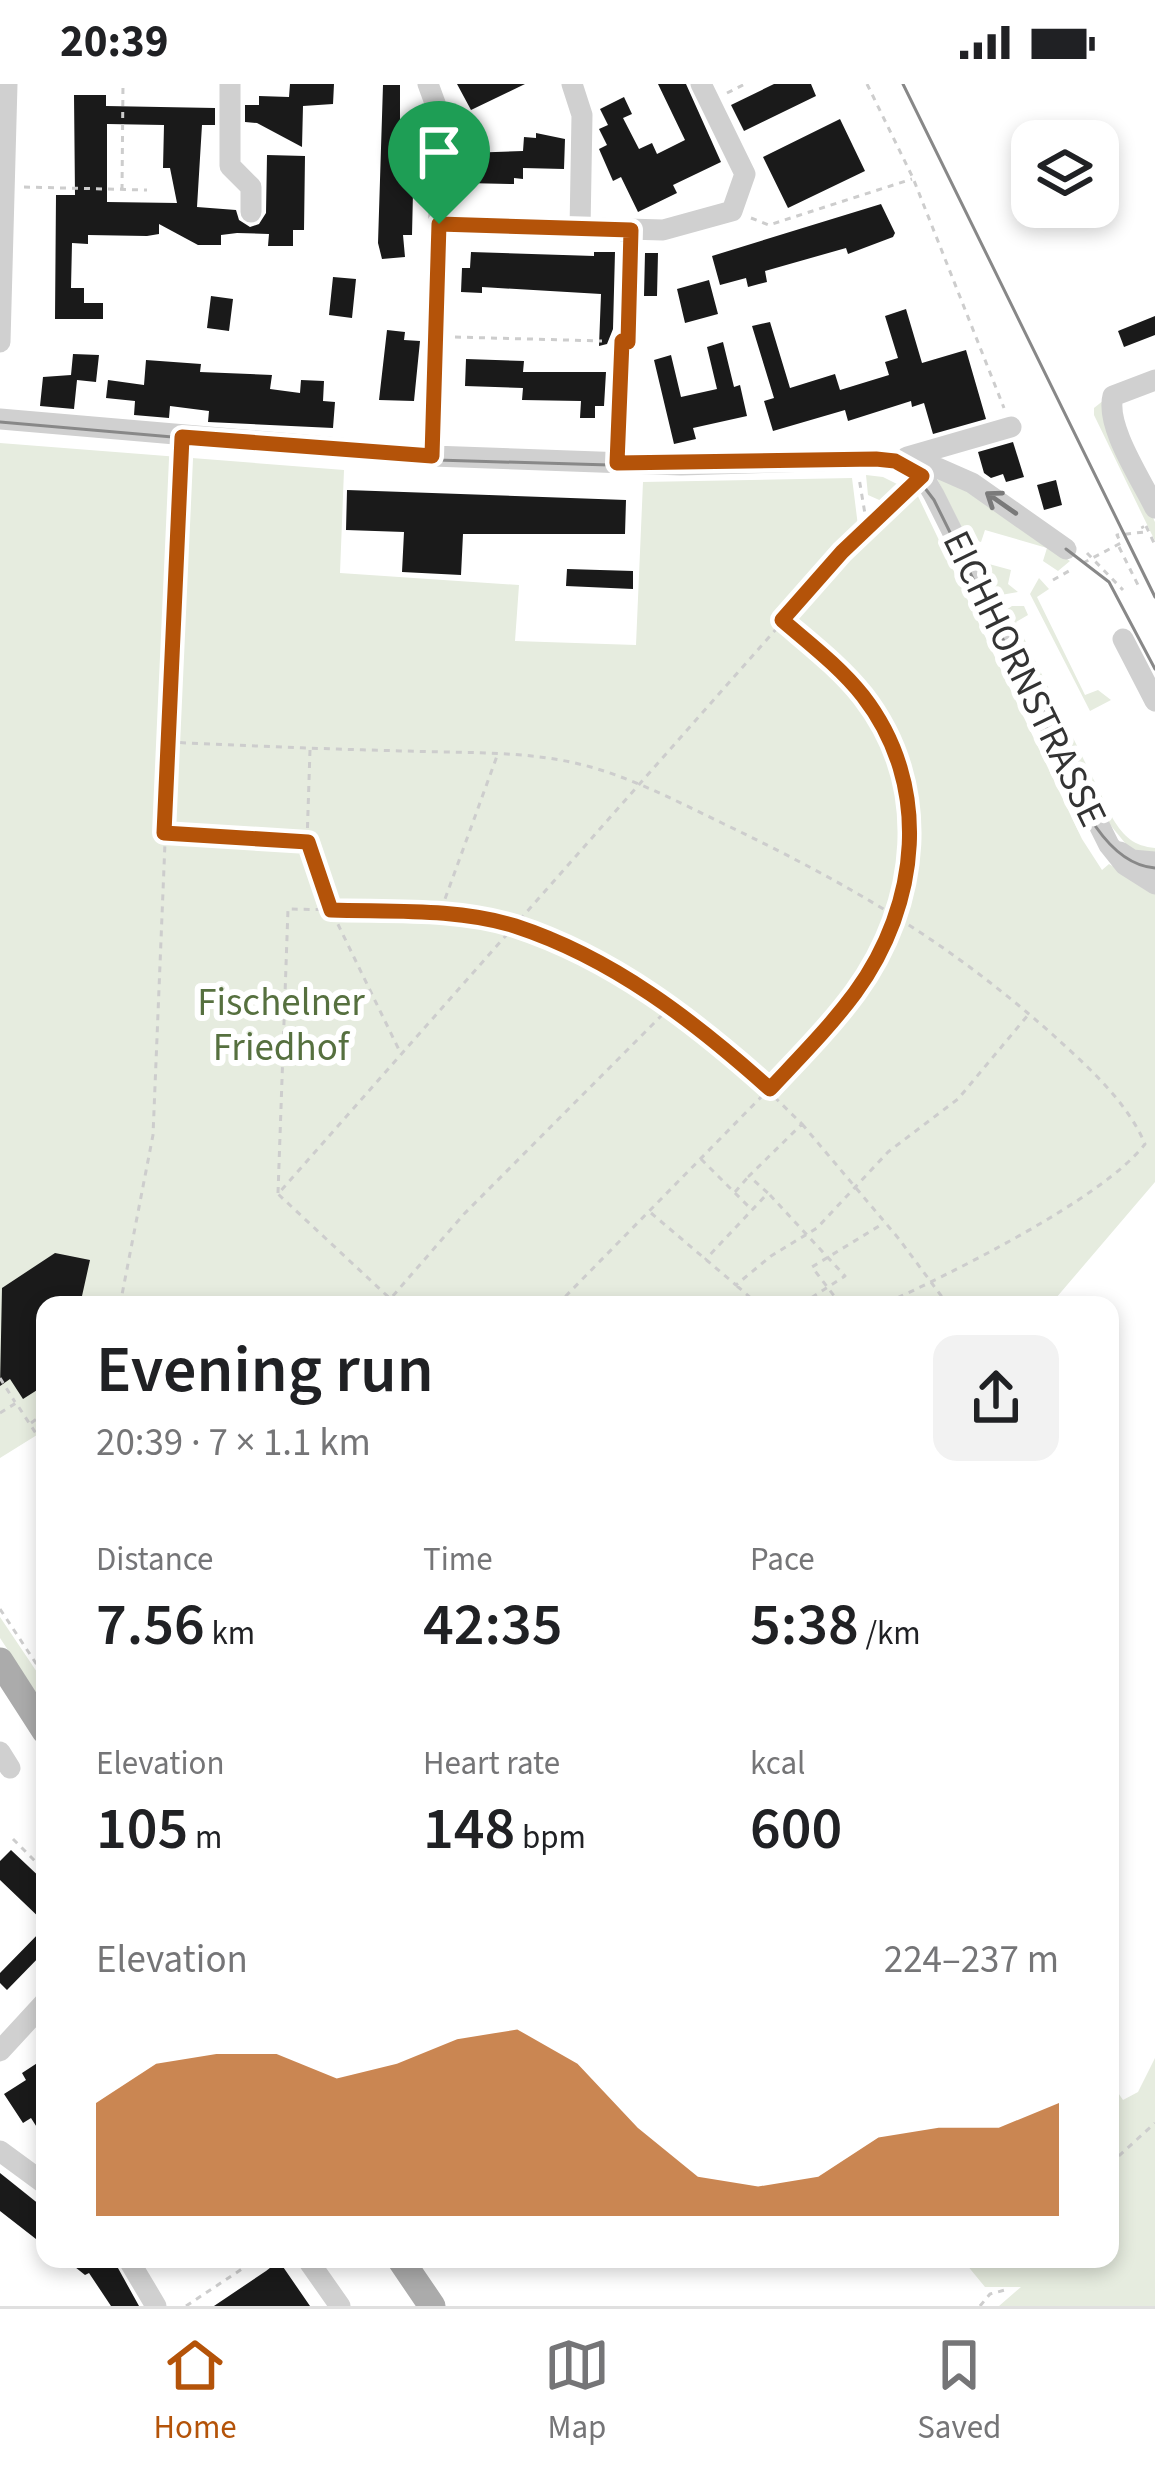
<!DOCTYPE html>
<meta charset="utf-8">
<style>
:root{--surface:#fff;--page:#f2f2f2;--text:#202124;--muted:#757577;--line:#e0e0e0;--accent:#b45309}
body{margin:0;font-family:"Source Sans 3",sans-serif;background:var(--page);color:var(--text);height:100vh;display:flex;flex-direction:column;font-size:45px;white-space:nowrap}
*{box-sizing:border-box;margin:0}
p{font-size:39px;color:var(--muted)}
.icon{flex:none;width:66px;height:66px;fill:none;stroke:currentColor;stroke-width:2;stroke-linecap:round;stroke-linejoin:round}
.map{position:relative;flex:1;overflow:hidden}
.side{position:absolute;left:36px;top:1212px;width:1083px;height:972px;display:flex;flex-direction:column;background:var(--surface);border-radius:24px;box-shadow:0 6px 18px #0003}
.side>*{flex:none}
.controls{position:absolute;left:1011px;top:36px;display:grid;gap:24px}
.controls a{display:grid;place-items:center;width:108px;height:108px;border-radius:24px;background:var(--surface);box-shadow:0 6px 18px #0003;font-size:60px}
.pin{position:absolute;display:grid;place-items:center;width:102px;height:102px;color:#fff;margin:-123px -51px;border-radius:50% 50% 50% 0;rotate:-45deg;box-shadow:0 0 12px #0007}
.pin .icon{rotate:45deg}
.round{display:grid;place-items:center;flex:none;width:126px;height:126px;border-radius:24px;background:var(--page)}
.headline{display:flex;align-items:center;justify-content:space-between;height:204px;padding:0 60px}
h1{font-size:66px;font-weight:600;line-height:90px}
.figures{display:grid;grid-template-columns:repeat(3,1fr);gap:18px;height:204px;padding:12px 60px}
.figures div{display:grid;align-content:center}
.figures b{font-size:60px;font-weight:600}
.figures small{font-size:33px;font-weight:400}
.figures p{font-size:33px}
.chart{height:336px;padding:24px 60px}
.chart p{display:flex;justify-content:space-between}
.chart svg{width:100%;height:216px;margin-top:12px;fill:var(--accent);opacity:.7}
.status{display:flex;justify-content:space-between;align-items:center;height:84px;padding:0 60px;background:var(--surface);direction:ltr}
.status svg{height:33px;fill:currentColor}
.menu{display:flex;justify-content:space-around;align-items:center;height:168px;border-top:3px solid var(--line);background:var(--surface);font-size:33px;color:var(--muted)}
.menu a{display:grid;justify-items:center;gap:6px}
.menu .on{color:var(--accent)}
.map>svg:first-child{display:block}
.green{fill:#e6ecdf}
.building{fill:#1a1a1a;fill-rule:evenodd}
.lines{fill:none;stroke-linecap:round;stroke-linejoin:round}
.path{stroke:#cdcdcd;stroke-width:3;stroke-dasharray:6 6;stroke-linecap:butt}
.minor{stroke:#d0d0d0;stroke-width:21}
.major{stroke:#ababab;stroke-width:27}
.tram{stroke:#888;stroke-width:3}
.oneway{stroke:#7a7a7a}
.route-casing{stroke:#fff;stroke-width:24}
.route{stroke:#b45309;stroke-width:15}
.labels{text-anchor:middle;stroke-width:12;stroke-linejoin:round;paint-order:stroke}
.street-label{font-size:39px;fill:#333;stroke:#fff}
.park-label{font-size:39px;fill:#56703f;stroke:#fff}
</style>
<div class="status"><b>20:39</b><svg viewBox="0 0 49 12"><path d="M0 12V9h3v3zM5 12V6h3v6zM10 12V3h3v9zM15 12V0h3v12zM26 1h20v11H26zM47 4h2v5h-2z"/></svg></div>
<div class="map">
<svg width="1155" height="2222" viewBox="0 0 1155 2222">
<rect width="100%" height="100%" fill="#fff"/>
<path class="green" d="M1104 316 1102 329 1155 438V457L1094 331V324Z
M0 359 344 386 340 489 519 501 515 557 636 561 643 398 852 394 858 442 837 462 846 470 915 406 1082 755 1102 786 1109 780 1155 808V1098L1050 1221H45V1346L0 1374Z
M939 388 1070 477 1058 487 1043 477 1047 464 985 446 981 458 967 454 936 393Z
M866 391 883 393 901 402 886 419 868 411Z
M978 477 1011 486 1008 500 1018 508 995 512Z
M1039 494 1049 505 1037 513 1085 611 1098 606 1111 616 1090 627 1030 510Z
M1012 522H1024L1028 531 1016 538 1113 735C1124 753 1134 762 1155 764V770L1130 765 1102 731 1006 535V526Z
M0 1533 45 1600V1622L0 1554Z
M1155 1974V2222H999L1021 2203H985L962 2175H1110V1997L1123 2016 1138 2008Z"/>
<path class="building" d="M290 0H334L333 20 303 22 302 63 257 39 245 38V21H259V12L289 13Z
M457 0H525L471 26Z
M658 0H686L721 78 673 101 677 109 638 128 621 93 613 97 599 65 607 61 599 45 608 41 600 25 624 13 632 30 623 34 639 65 652 59 657 70 685 56Z
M774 0H811L816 12 744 47 731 21Z
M383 1H400V53H412L414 65 412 151H403L405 173 382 175 378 159Z
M74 11H106V22L215 24V41H202L197 123 236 126 239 136 250 143 259 140 266 129 267 71 305 72 304 146H293V162H268L269 150 237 149 221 151V161H198L159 140V150L147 152 88 151V160L72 159 71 204H84V219H103V235H55L56 111H75ZM107 40 164 41 163 84H170L177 119 107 118Z
M840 35 865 87 788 124 763 73Z
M536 49 565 55 564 85 523 84V95L514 94V100L465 99 466 69 523 67 524 53 536 54Z
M881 120 895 149 893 153 848 170 846 164 765 187 767 198 759 200 748 203 746 194 720 201 712 172Z
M471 168 594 172V168H615L613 245 607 260 599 262 601 210 482 203V209L461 208 462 184H470Z
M645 169H658L657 212H644Z
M333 193 356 195 352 234 329 231Z
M709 196 718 230 685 239 677 205Z
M211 212 233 215 229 247 207 244Z
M906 225 922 279 966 266 986 335 933 350 924 319 912 323 911 317 848 337 845 326 773 347 764 317 774 314 752 242 770 238 790 304 835 290 840 306 889 291 885 278 898 274 885 232Z
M1155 232V251L1124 263 1118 247Z
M387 246 405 248 404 256 420 257 414 317 379 316Z
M723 258 734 303 740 301 747 332 693 344 696 355 674 360 654 276 671 271 681 313 717 305 707 263Z
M73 270 99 271 96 298 77 296 74 325 40 322 43 293 71 291Z
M466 275 524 277 523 288H606L604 322H595V334H580L581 317 522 316 523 304 465 302Z
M146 276 201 280 200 288 272 291 270 305 300 309 301 296 324 297 323 317 335 318 333 344 208 338 209 327 170 322 169 334 134 331 135 317 106 314 108 296 144 301Z
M1013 358 1024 393 1006 398 1003 390 991 394 984 389 978 368Z
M1056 396 1062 421 1044 426 1037 401Z
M347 406 626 416 625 450H463L461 491 402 488 404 448 346 446Z
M567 485 633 487V505L566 502Z
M55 1169 90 1176 80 1221H45V1301L23 1315 10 1295 0 1302 2 1204Z
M11 1766 45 1798V1839L0 1796V1777Z
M45 1843V1867L7 1906 0 1899V1889Z
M45 1974V2056L31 2034 23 2039 4 2010 26 1996 22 1989Z
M0 2089 45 2125V2162L0 2127Z
M65 2175H113L139 2222H111L89 2189 85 2191Z
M279 2177 310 2222H214L266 2187Z"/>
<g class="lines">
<path class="path" d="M867 0 913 94 1004 324
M727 9 745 0
M24 103 147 106
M122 106 123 0
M751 134 769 141 912 95
M455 253 602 257
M868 441 905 407
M1146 442 1155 461
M1119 463 1139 503
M1087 469 1123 506
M1083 479 1121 459 1117 451 1145 448 1142 442
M1053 496 1069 487
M168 658C247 662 326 665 405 667 457 669 510 667 560 676 618 686 670 714 722 739 849 800 946 856 1052 950 1086 981 1127 1017 1145 1060 1103 1115 948 1191 882 1221
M310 666 307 758 331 826 401 970
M166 749 306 758
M441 826 497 672
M802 1040 899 1155 948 1221
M701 1075 752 1126
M735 1108 748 1093
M278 1109 288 825C361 827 440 822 511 842 567 858 621 890 669 921
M770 1111 845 1192 800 1221
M651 1129 736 1201 771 1172 817 1144 888 1068 958 1015 1028 931
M737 1202 759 1221
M120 1221 153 1051 181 369
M385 1221 464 1130 671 922 715 955 802 1040 749 1092 768 1109 705 1176
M397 1221 278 1110 867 442 859 394
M557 1221 819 954C903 851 954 731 863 612 841 583 810 560 783 537
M841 1221 812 1183 884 1139
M0 1294 15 1318
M0 1329 16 1319 45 1363
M31 1339 45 1329
M0 1525 45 1593
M13 1755 45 1787
M1110 2080 1155 2039
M1001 2175H1003
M186 2222 257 2175
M980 2222 990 2210 1005 2206"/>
<path class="minor" d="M230 0V82L251 103V128
M428 0 439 30 441 54 432 372
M572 0 582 31 580 145
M439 140 663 146 732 127 745 90 701 0
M0 258 7 0
M628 258 631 146
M1155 296 1113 312C1105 342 1141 395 1155 424
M0 335 432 372 681 381 876 375 931 381 972 399 1066 465
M907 373 1011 343
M617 379 622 257
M901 380 923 392 934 411 1109 761 1125 781 1155 800
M1123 555 1155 617
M1120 768 1132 776 1155 778
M0 1668 10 1684
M0 1967 45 1918
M0 2067 45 2100
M128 2175 156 2222
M307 2175 340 2222"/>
<path class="major" d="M0 1577 45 1647
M400 2175 432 2222"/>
<path class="tram" d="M903 0 1155 513
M0 338 437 376 677 383 895 380 915 391 934 416 1096 743C1110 763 1130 782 1155 784
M1066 465 1109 498 1155 585"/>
</g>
<defs><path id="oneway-shaft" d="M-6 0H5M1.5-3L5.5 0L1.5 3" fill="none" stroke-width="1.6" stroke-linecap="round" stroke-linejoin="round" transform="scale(3)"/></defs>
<use class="oneway" href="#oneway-shaft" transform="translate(1001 419) rotate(-145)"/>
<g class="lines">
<g class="route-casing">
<path id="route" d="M439 140 631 146 628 258 622 257 617 379 876 375 895 377 922 392 842 468 782 536C810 560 840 583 863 612 932 701 920 820 855 909 829 944 799 974 770 1005 694 937 613 874 515 842 457 824 391 828 331 826L308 758 164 749 182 353 432 372Z"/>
</g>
<use href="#route" class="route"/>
</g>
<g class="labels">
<g class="street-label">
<text transform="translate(1026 594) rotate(64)" y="14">EICHHORNSTRASSE</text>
</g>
<g class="park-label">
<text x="281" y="931">Fischelner<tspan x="281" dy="45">Friedhof</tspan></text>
</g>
</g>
</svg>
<div class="controls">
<a><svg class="icon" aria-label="layers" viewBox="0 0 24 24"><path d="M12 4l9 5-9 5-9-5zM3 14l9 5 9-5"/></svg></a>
</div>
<div class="pin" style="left:439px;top:140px;background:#1e9e55"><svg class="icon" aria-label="arrive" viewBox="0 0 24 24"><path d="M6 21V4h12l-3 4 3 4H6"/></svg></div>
<section class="side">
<div class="headline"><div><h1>Evening run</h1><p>20:39 · 7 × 1.1 km</p></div><a class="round"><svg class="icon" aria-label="share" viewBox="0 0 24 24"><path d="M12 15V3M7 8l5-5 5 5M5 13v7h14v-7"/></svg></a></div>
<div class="figures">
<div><p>Distance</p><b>7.56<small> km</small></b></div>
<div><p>Time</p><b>42:35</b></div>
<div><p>Pace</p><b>5:38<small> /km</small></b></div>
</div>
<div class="figures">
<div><p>Elevation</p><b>105<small> m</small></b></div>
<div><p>Heart rate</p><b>148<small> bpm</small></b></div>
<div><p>kcal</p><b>600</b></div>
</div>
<div class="chart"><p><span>Elevation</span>224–237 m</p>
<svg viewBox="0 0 160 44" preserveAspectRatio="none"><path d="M0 44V21L10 13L20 11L30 11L40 16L50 13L60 8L70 6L80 13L90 26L100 36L110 38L120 36L130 28L140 26L150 26L160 21V44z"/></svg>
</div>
</section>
</div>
<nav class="menu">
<a class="on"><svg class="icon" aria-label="home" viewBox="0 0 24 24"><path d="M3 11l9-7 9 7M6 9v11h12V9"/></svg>Home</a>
<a><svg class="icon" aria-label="map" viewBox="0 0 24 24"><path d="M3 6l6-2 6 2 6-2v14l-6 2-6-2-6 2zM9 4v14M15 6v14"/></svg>Map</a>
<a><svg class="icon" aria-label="saved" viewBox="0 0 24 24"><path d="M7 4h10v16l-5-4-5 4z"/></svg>Saved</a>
</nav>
